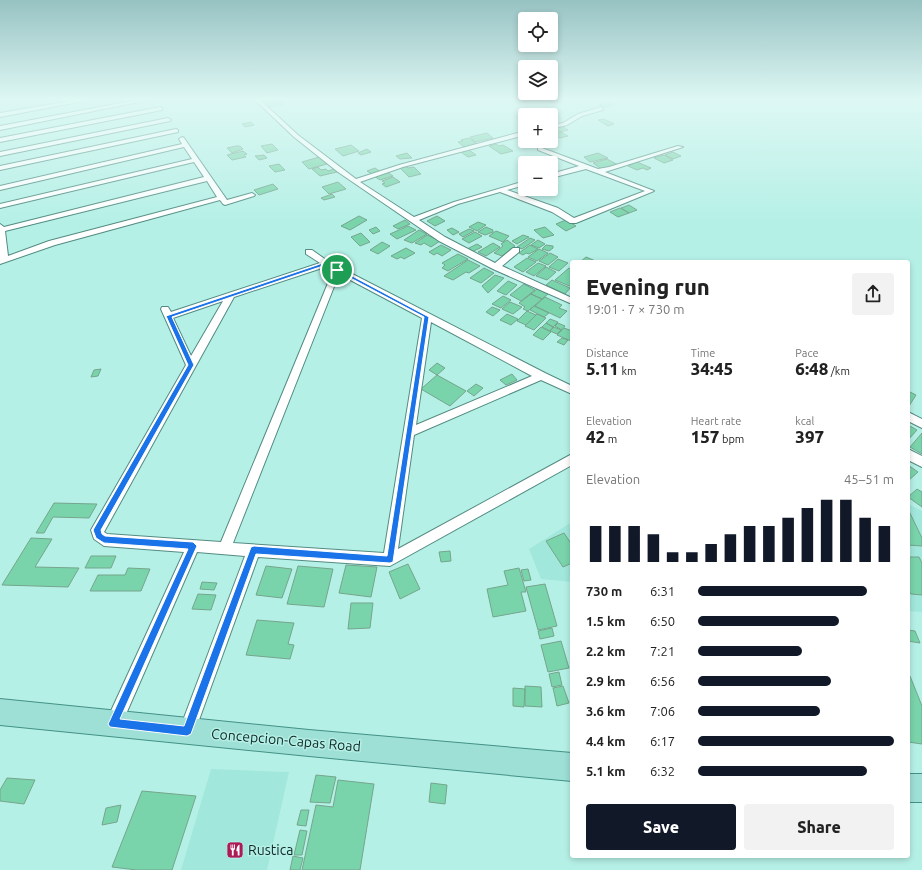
<!DOCTYPE html>
<meta charset="utf-8">
<style>
:root{--surface:#fff;--page:#f2f2f2;--text:#222;--muted:#767676;--accent:#111827}
body{margin:0;font-family:Ubuntu,sans-serif;background:var(--page);color:var(--text);height:100vh;display:flex;flex-direction:column;font-size:15px;white-space:nowrap}
*{box-sizing:border-box;margin:0}
p{font-size:13px;color:var(--muted)}
.icon{flex:none;width:22px;height:22px;fill:none;stroke:currentColor;stroke-width:2;stroke-linecap:round;stroke-linejoin:round}
.map{position:relative;flex:1;overflow:hidden}
.side{position:absolute;left:570px;top:260px;width:340px;height:598px;display:flex;flex-direction:column;background:var(--surface);border-radius:4px;box-shadow:0 2px 6px #0003}
.side>*{flex:none}
.tools{position:absolute;left:518px;top:12px;display:grid;gap:8px}
.tools a{display:grid;place-items:center;width:40px;height:40px;border-radius:4px;background:var(--surface);box-shadow:0 2px 6px #0003;font-size:20px}
.pin{position:absolute;display:grid;place-items:center;width:34px;height:34px;color:#fff;margin:-17px;border:2px solid #fff;border-radius:50%;box-shadow:0 1px 4px #0007}
.round{display:grid;place-items:center;flex:none;width:42px;height:42px;border-radius:4px;background:var(--page)}
.headline{display:flex;align-items:center;justify-content:space-between;height:68px;padding:0 16px}
h1{font-size:22px;font-weight:800;line-height:30px}
.stats{display:grid;grid-template-columns:repeat(3,1fr);gap:6px;height:68px;padding:4px 16px}
.stats div{display:grid;align-content:center}
.stats b{font-size:17px;font-weight:800}
.stats small{font-size:11px;font-weight:400}
.stats p{font-size:11px}
.chart{height:112px;padding:8px 16px}
.chart p{display:flex;justify-content:space-between}
.chart svg{width:100%;height:72px;margin-top:4px;stroke:var(--accent);stroke-width:6}
.primary-button{display:flex;gap:8px;margin-top:auto;padding:8px 16px}
.primary-button a{flex:1;height:46px;border-radius:4px;background:var(--accent);color:#fff;font-size:16px;font-weight:800;line-height:46px;text-align:center}
.primary-button a+a{background:var(--page);color:var(--text)}
ul{padding:0 16px;list-style:none;font-size:13px}
li{display:grid;grid-template-columns:64px 48px 1fr;align-items:center;height:30px}
li i{height:10px;border-radius:5px;background:var(--accent)}
.map>svg:first-child{display:block}
.built{fill:#a2e7db}
.building{fill:#7ad4ab;stroke:#75a58d}
.lines{fill:none;stroke-linecap:round;stroke-linejoin:round}
.street-casing{stroke:#538b82;stroke-width:2}
.primary-casing{stroke:#439186;stroke-width:2}
.street{fill:#fff;fill-rule:evenodd}
.primary{fill:#9edfd6;fill-rule:evenodd}
.route{fill:#1a73e8;stroke:#fff;fill-rule:evenodd}
.labels{text-anchor:middle;stroke-width:3;stroke-linejoin:round;paint-order:stroke}
.near-street-label{font-size:14px;fill:#112825;stroke:#b5f0e6}
.near-poi-label{font-size:14px;fill:#112825;stroke:#b5f0e6;text-anchor:start}
</style>
<div class="map">
<svg width="922" height="870" viewBox="0 0 922 870">
<rect width="100%" height="100%" fill="#b5f0e6"/>
<path class="built" d="M908 504 922 511V612L908 611Z
M572 522V582L541 579 529 549Z
M211 769 289 772 267 870H181Z"/>
<path class="building" d="M283 99 284 101H281L284 104 268 107 264 103Z
M608 102 614 104 604 107 599 105Z
M604 119 614 124 608 126 598 120Z
M251 122 254 125 245 127 242 124Z
M562 126 568 130 560 132 554 128Z
M561 132 568 136 560 138 554 135Z
M487 133 493 138 475 142 470 137Z
M469 138 477 144 464 147 458 142 463 141 461 140Z
M530 141H535L539 144 531 146 525 142Z
M272 144 278 150 267 153 261 146Z
M496 144 499 146 503 145 513 151 501 154 489 146Z
M351 145 359 151 343 156 335 149Z
M236 146H240L243 149 232 153 227 148Z
M367 149 371 152 361 155 358 153Z
M469 150 476 155 468 157 461 152Z
M243 151 247 154 244 155 246 157 232 160 227 155Z
M673 152 681 156 673 159 665 155Z
M407 153 412 158 400 159 396 156Z
M598 153 608 158 590 162 584 157Z
M264 155 267 158 259 160 255 156Z
M664 155 673 160 664 163 654 158Z
M319 157 327 164 309 169 302 162Z
M607 159 618 165 603 170 593 163Z
M637 162 651 168 647 170 643 168 637 170 628 166Z
M279 164 285 170 275 172 269 166Z
M406 166 408 168 414 167 421 174 409 177 400 168Z
M318 167 321 170 326 169 328 171 334 169 337 172 320 176 312 169Z
M375 168 381 172 372 174 367 171Z
M387 172 393 176 380 180 374 176Z
M393 177 400 182 386 187 382 184 385 183 382 181Z
M338 182 346 189 329 194 322 187Z
M273 184 278 189 259 195 254 190Z
M332 194 335 197 324 200 321 198Z
M629 205 637 210 629 213 621 208Z
M620 208 629 213 618 217 610 212Z
M359 216 367 220 350 230 341 226Z
M437 216 445 221 435 226 427 221Z
M405 220 410 224 398 229 393 226Z
M566 220 576 226 566 231 556 224Z
M478 222 486 225 477 231 469 227Z
M408 226 416 230 397 239 390 234Z
M376 227 380 231 373 234 369 230Z
M486 227 493 230V232L485 235 478 232Z
M545 227 554 235 543 238 534 230Z
M452 228 459 232 453 235 447 230Z
M469 229 474 231 463 237 459 234Z
M419 230 427 234 412 243 404 240Z
M496 231 509 236 503 242 489 236Z
M475 232 482 236 469 243 462 239Z
M361 233 370 242 360 246 351 237Z
M427 235 440 241 431 247 424 243 421 245 415 243Z
M523 235 529 237 517 244 512 241Z
M530 238 535 240 522 249 517 247Z
M507 240 515 246 502 256 494 253 503 246 501 244Z
M538 240 545 244 539 248 531 245Z
M382 242 390 246 378 254 370 250Z
M493 243 500 247 486 256 478 252Z
M477 244 482 247 472 252 467 249Z
M441 245 451 250 442 256 437 253 434 255 429 252Z
M530 245 538 249 529 254 526 253 523 255 519 253Z
M546 245 553 246V248L549 251 542 249Z
M406 248 415 253 404 259 401 257 397 259 391 256Z
M539 249 548 253 537 261 528 257Z
M550 253 558 257 548 265 539 261Z
M458 254 468 259 448 271 442 268 445 265 442 263Z
M586 257 598 262H580Z
M527 258 536 262 523 272 514 267Z
M558 259 568 263 559 271 549 267Z
M468 260 480 266 469 273 466 272 453 280 444 276Z
M538 263 546 266 534 276 526 272Z
M546 267 556 272 547 280 536 276Z
M484 268 494 273 481 283 470 278Z
M569 268 572 269V287L555 280Z
M495 275 504 278 488 293 482 286Z
M552 280 570 288 565 294 546 285Z
M508 281 517 285 506 295 497 291Z
M524 284 535 290 521 301 510 295Z
M537 289 548 294 542 299 531 294Z
M531 294 542 299 528 311 523 309 525 307 519 303Z
M503 296 511 300 501 308 492 304Z
M545 297 562 305 559 308 567 311 560 318 535 306Z
M510 302 522 307 513 314 502 309Z
M534 306 549 313 544 317 530 310Z
M492 307 500 310 493 316 486 312Z
M527 311 536 315 526 325 517 321Z
M507 314 518 319 511 325 500 320Z
M537 314 546 318 534 330 525 326Z
M550 319 558 322 553 327 546 323Z
M546 323 553 327 550 331 542 327Z
M558 323 565 326 562 330 555 326Z
M541 327 551 332 543 340 533 335Z
M554 327 561 330 557 334 550 331Z
M564 328 572 331 571 341 557 335Z
M562 338 568 340 564 345 557 342Z
M437 363 445 368 437 375 429 370Z
M101 369 98 376 91 377 94 370Z
M512 374 517 380 506 385 500 380Z
M437 375 466 391 450 406 421 389Z
M476 384 483 388 474 396 467 391Z
M908 391 916 395 909 406H908Z
M908 425 917 430 908 440Z
M922 433V454L910 447Z
M908 465 918 472 908 481Z
M917 489 922 492V507L908 497Z
M54 503 97 504 89 518 53 517 44 533H36Z
M908 509 922 538V546L908 545Z
M564 533 572 545V563L563 567 546 541Z
M31 538 52 539 35 567 79 568 68 587 2 585Z
M450 551 451 561 441 562 439 552Z
M91 556H116L111 568H85Z
M908 557H919L922 563V595L911 594 908 590Z
M408 564 420 589 400 599 389 572Z
M346 565 377 567 371 597 339 593Z
M266 566 292 569 282 598 256 595Z
M298 566 333 569 324 607 287 604Z
M128 568 150 569 141 591H90L98 575H125Z
M519 568 526 592H521L526 611 493 617 487 589 508 585 504 571Z
M528 569 531 580 524 581 521 570Z
M202 582 217 583 214 590 200 589Z
M545 584 557 626 538 630 526 587Z
M198 594 216 595 211 610 192 609Z
M351 603H373L370 628 348 629Z
M257 620 294 623 288 644 294 645 290 659 246 655Z
M552 628 554 636 540 639 538 631Z
M908 630 915 631 920 643 908 641Z
M561 641 569 668 548 672 541 645Z
M559 672 562 685 552 687 549 674Z
M908 676H910L922 706V744L908 742Z
M525 686 541 687 542 707 525 706Z
M563 686 569 703 557 706 553 688Z
M513 688 525 689 524 707 513 706Z
M316 775 336 777 330 803 310 802Z
M7 778 35 780 24 804 0 801V790Z
M338 780 374 784 360 870H302L316 805 333 807Z
M431 783 447 785 445 804 429 802Z
M142 791 196 796 172 870H137L112 867Z
M121 805 117 822 102 825 106 808Z
M301 810H309L306 826 297 825Z
M300 830 307 831 302 855H294Z
M293 856 303 858 300 870H290Z"/>
<g class="lines">
<g class="street-casing">
<path id="street" d="M82 99H94L0 117V113Z
M142 99H153L0 130V126Z
M254 99H259L298 135 356 179 399 165 525 131V135L403 167 360 182 414 217 454 202 525 181V185L507 190 558 208 574 218 645 191 586 169 551 178V174L579 166 538 150V148H542L598 169 609 167 678 146 683 147 605 172 654 191 576 223H570L552 212 500 192 458 204 419 220 445 237 495 263 513 248H519V252L502 266 572 298V304L493 269 439 241 338 172 294 137Z
M160 107 162 108V110L0 142V138Z
M601 107 603 108V110L582 116 567 125 551 129V125L563 123 578 114Z
M168 118 171 120 170 121 0 156V152Z
M176 129 178 130V132L0 170V166Z
M182 137 184 138 227 200 252 193 255 195 254 196 225 205 223 204 220 200 55 245 0 264V224L4 227 204 177 194 162 0 208V204L192 159 184 147 0 190V186L182 144 179 139ZM207 181 217 197 49 241 8 256 5 231Z
M306 250H312L329 262 545 373 572 386V394L541 380 414 435 398 549 572 454V465L390 566 258 557 195 731 193 737 187 739 181 737 179 731 245 556 197 552 119 730 113 732 107 730 105 724 184 552 104 546 94 539 91 530 186 365 161 309 162 307H168L171 312 320 263 306 254ZM325 267 333 271 221 542 107 534 104 532 234 297ZM339 274 422 318 384 553 233 543ZM223 301 191 356 173 318ZM431 322 532 376 416 425Z
M908 412 922 419V428L908 421Z
M908 449 922 456V467L908 460Z"/>
</g>
<g class="primary-casing">
<path id="primary" d="M0 699 309 730 572 753V781L309 756 0 725Z
M908 774H922V802H908Z"/>
</g>
<use href="#street" class="street"/>
<use href="#primary" class="primary"/>
</g>
<linearGradient id="sky" x2="0" y2="1"><stop stop-color="#97c2c2"/><stop offset="0.45" stop-color="#def8f4"/><stop offset="1" stop-color="#def8f4" stop-opacity="0"/></linearGradient>
<rect width="922" height="221" fill="url(#sky)"/>
<path class="route" d="M326 262 429 317 393 562 390 563 256 554 191 734 187 736 110 727 108 724 110 720 188 549 104 543 96 538 93 530 188 365 166 316ZM326 265 424 317 387 556 254 546 251 547 184 726 120 719 197 546 193 542 105 536 102 534 101 530 194 365 172 317Z"/>
<defs>
<g id="restaurant-square" transform="scale(0.9)"><rect x="-9" y="-9" width="18" height="18" rx="4" fill="#ab1c57" stroke="#b5f0e6"/><path d="M-5-6h1v4h1v-4h1v4h1v-4h1v5L-1.5 .5V6h-2V.5L-5-1ZM5-6V6H3V1.5H1.5Q1.5-4 5-6Z" fill="#fff"/></g>
</defs>
<g fill-rule="evenodd">
<use href="#restaurant-square" x="235" y="850"/>
</g>
<g class="labels">
<g class="near-street-label">
<text transform="translate(286 740) rotate(5)" y="5">Concepcion-Capas Road</text>
</g>
<g class="near-poi-label">
<text x="248" y="855">Rustica</text>
</g>
</g>
</svg>
<div class="tools">
<a><svg class="icon" aria-label="locate" viewBox="0 0 24 24"><circle cx="12" cy="12" r="6"/><path d="M12 2v4M12 18v4M2 12h4M18 12h4"/></svg></a>
<a><svg class="icon" aria-label="layers" viewBox="0 0 24 24"><path d="M12 4l9 5-9 5-9-5zM3 14l9 5 9-5"/></svg></a>
<a>+</a>
<a>−</a>
</div>
<div class="pin" style="left:337px;top:270px;background:#1e9e55"><svg class="icon" aria-label="arrive" viewBox="0 0 24 24"><path d="M6 21V4h12l-3 4 3 4H6"/></svg></div>
<section class="side">
<div class="headline"><div><h1>Evening run</h1><p>19:01 · 7 × 730 m</p></div><a class="round"><svg class="icon" aria-label="share" viewBox="0 0 24 24"><path d="M12 15V3M7 8l5-5 5 5M5 13v7h14v-7"/></svg></a></div>
<div class="stats">
<div><p>Distance</p><b>5.11<small> km</small></b></div>
<div><p>Time</p><b>34:45</b></div>
<div><p>Pace</p><b>6:48<small> /km</small></b></div>
</div>
<div class="stats">
<div><p>Elevation</p><b>42<small> m</small></b></div>
<div><p>Heart rate</p><b>157<small> bpm</small></b></div>
<div><p>kcal</p><b>397</b></div>
</div>
<div class="chart"><p><span>Elevation</span>45–51 m</p>
<svg viewBox="0 0 160 44" preserveAspectRatio="none"><path d="M5 44V22M15 44V22M25 44V22M35 44V27M45 44V38M55 44V38M65 44V33M75 44V27M85 44V22M95 44V22M105 44V17M115 44V11M125 44V6M135 44V6M145 44V17M155 44V22"/></svg>
</div>
<ul>
<li><b>730 m</b>6:31<i style="width:86%"></i></li>
<li><b>1.5 km</b>6:50<i style="width:72%"></i></li>
<li><b>2.2 km</b>7:21<i style="width:53%"></i></li>
<li><b>2.9 km</b>6:56<i style="width:68%"></i></li>
<li><b>3.6 km</b>7:06<i style="width:62%"></i></li>
<li><b>4.4 km</b>6:17<i style="width:100%"></i></li>
<li><b>5.1 km</b>6:32<i style="width:86%"></i></li>
</ul>
<div class="primary-button"><a>Save</a><a>Share</a></div>
</section>
</div>
